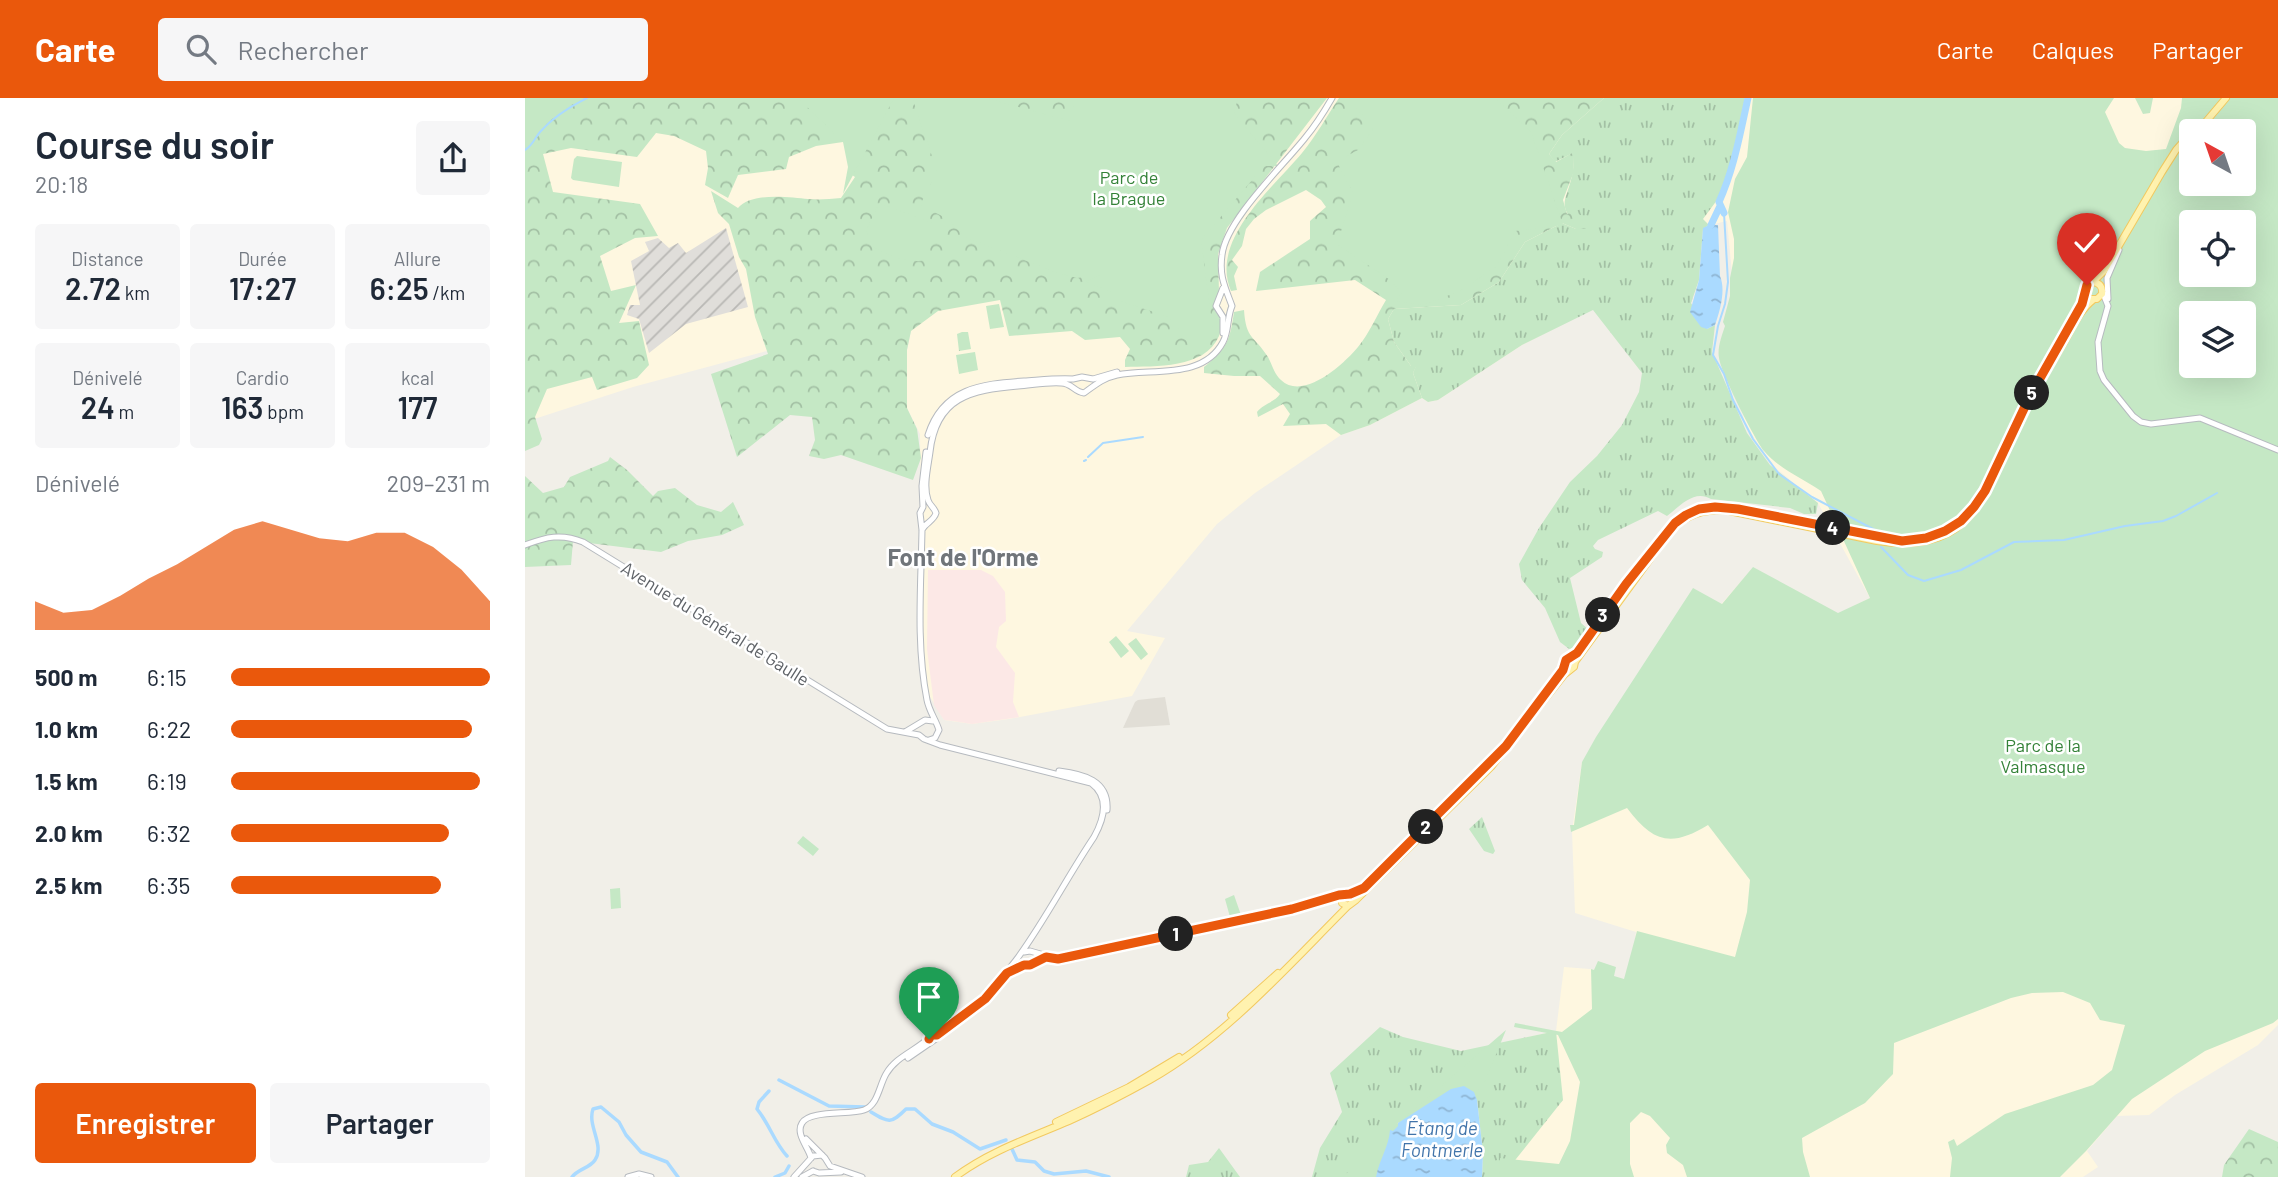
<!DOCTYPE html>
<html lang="fr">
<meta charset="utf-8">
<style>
:root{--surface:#fff;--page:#f6f6f7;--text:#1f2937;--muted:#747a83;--accent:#ea580c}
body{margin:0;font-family:Barlow,sans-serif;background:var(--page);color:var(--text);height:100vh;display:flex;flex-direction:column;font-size:26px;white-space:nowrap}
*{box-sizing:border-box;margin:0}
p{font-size:23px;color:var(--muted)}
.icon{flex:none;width:38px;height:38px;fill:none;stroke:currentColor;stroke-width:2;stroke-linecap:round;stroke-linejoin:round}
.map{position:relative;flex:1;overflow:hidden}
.sheet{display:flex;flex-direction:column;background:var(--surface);width:525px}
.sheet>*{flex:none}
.needle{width:46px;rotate:320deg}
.controls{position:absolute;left:1654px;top:21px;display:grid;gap:14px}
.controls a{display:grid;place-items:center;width:77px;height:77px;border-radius:7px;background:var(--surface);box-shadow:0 7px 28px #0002;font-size:35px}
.pin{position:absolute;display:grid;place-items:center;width:60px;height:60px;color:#fff;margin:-72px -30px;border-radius:50% 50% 50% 0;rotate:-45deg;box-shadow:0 0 7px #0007}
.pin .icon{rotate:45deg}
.km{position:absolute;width:35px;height:35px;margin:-18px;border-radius:50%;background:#222;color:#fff;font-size:19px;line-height:35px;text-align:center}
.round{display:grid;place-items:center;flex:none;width:74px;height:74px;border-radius:7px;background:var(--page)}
.summary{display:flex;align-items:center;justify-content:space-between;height:119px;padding:0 35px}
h1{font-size:38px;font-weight:600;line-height:52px}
.figures{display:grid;grid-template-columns:repeat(3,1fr);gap:10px;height:119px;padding:7px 35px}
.figures div{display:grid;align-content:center;border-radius:7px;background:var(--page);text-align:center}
.figures b{font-size:30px;font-weight:600}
.figures small{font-size:19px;font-weight:400}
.figures p{font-size:19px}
.chart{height:196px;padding:14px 35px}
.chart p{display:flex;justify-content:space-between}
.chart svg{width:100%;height:126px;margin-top:7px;fill:var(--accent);opacity:.7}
.primary-button{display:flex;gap:14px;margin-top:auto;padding:14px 35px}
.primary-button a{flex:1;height:80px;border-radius:7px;background:var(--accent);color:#fff;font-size:28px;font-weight:600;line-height:80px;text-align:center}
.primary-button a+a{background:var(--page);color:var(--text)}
ul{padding:0 35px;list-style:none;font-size:23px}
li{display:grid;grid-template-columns:112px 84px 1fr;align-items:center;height:52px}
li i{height:18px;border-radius:9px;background:var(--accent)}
header{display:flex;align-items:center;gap:42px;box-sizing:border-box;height:98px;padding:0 35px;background:var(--accent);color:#fff}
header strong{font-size:33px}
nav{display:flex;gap:38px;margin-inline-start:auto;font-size:24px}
.search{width:490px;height:63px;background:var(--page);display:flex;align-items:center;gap:18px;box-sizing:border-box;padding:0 24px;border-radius:7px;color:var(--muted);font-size:26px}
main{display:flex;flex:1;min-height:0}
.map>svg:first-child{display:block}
.commercial{fill:#fef7e0;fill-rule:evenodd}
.industrial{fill:url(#industrial-furrows)}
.education{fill:#e1ded6}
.medical{fill:#fce8e6}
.grass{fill:url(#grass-tufts)}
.forest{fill:url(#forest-crowns)}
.park{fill:#c5e8c5;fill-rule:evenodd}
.water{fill:url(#water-ripples)}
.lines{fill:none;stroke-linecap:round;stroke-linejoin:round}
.stream{stroke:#aadaff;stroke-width:2}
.canal{stroke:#aadaff;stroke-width:3.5}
.river{stroke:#aadaff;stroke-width:7}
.secondary-casing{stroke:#b6babf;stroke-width:7}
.primary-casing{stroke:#f2c960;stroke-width:8}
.secondary{stroke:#fff;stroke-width:5}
.primary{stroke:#fff2af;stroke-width:6}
.route-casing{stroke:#fff;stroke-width:14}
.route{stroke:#ea580c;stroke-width:9}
.labels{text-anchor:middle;stroke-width:5;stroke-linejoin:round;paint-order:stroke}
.park-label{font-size:18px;fill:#348238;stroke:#fff}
.street-label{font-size:18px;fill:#5f6368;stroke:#fff}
.water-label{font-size:19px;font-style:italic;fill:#4174aa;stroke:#fff}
.district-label{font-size:24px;font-weight:bold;fill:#70757a;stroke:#fff}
</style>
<header>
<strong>Carte</strong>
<div class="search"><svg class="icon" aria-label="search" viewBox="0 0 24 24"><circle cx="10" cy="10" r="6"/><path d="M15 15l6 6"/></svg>Rechercher</div>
<nav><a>Carte</a><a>Calques</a><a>Partager</a></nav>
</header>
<main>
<section class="sheet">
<div class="summary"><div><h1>Course du soir</h1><p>20:18</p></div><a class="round"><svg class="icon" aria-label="share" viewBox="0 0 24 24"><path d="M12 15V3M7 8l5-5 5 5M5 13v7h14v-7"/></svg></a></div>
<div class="figures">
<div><p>Distance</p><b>2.72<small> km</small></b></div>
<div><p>Durée</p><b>17:27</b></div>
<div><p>Allure</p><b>6:25<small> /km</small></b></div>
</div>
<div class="figures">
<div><p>Dénivelé</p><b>24<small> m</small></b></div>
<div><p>Cardio</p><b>163<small> bpm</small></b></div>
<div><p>kcal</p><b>177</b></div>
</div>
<div class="chart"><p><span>Dénivelé</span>209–231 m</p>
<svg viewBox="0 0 160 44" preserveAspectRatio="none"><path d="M0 44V34L10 38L20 37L30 32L40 26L50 21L60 15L70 9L80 6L90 9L100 12L110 13L120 10L130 10L140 15L150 23L160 34V44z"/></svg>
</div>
<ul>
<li><b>500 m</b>6:15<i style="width:100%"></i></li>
<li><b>1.0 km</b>6:22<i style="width:93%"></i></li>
<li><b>1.5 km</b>6:19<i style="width:96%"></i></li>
<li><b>2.0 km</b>6:32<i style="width:84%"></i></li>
<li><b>2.5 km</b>6:35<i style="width:81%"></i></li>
</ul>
<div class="primary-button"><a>Enregistrer</a><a>Partager</a></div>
</section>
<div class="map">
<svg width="1753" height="1079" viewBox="0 0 1753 1079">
<defs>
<pattern id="industrial-furrows" width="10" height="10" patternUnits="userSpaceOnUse" patternTransform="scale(1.75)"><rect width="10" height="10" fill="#e0deda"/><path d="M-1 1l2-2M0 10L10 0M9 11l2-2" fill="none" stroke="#b9b8b5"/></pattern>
<pattern id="grass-tufts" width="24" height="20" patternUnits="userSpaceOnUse" patternTransform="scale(1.75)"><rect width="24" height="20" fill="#c5e8c5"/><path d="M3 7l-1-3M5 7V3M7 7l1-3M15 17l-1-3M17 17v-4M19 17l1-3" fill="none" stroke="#a3c0a4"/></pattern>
<pattern id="forest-crowns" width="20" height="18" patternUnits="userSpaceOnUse" patternTransform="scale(1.75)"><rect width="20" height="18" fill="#c5e8c5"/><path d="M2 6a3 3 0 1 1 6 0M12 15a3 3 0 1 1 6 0" fill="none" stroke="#a3c0a4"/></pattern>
<pattern id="water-ripples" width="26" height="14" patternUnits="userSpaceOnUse" patternTransform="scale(1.75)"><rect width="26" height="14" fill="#aadaff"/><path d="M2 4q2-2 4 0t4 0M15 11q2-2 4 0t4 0" fill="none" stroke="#8eb4d2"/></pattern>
</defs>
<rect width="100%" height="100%" fill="#f1efe8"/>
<path class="commercial" d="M0 0H1753V927L1733 947 1650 997 1624 1017 1592 1018 1562 1053 1573 1069 1558 1079H970L985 943 1031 933 1039 869 1065 871 1099 882 1108 859 1111 834 1050 815 1047 733 1057 664 1228 470 1313 516 1345 500 1293 405 1246 366 1219 324 1218 313 1208 295 1198 266 1208 186 1202 123 1176 129 1068 211 997 247 913 302 903 304 897 300 845 327 816 337 730 395 692 426 602 533 640 540 607 598 484 621 447 626 419 622 398 587 395 336 382 310V252L386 233 297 238 108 289 0 324ZM1666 33H1718V86H1666ZM1666 124H1718V177H1666ZM1666 215H1718V268H1666Z"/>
<path class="industrial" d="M201 130 223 209 161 226 124 255 114 221 102 217 105 207H115L106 163 124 153 120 144 133 140 144 150 153 145 161 155Z"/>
<path class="education" d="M640 599 645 627 598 630 610 604 613 602Z"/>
<path class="medical" d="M403 472H456L468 478 480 494 481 523 474 529 471 549 490 575 488 604 494 619 447 626 428 623 419 622 409 607 402 551Z"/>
<path class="grass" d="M1079 0H1220L1201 90 1178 121 1184 127 1178 131 1174 182 1166 205 1182 231 1190 227 1187 254 1222 335 1245 367 1293 405 1291 416H1279L1265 410 1186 401C1169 391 1155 408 1142 418L1133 413 1073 442 1068 448 1070 451 1078 454 1077 459 1045 480 1056 525 1064 532 1048 554 1035 544 1020 510 997 482 994 466 1014 430 1045 384 1072 358 1097 327 1114 294 1117 275 1068 212 997 247 913 302 903 304 897 300 888 275 891 268H886L869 244 863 221 869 211 936 207 974 184 1000 144 1037 125 1051 131C1033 102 1040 107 1047 78 1049 70 1048 62 1048 55L1030 64 1024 56 1037 37Z
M437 234H443L446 251 434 253 432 236Z
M957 719 970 753 968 756 959 753 944 731Z
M855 929 878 939 936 953 1031 933 1038 1002 987 1066V1079H957L958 1055 952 1002 926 991 873 1025 851 1079H787L795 1050 817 1014 805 975Z
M694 1050 715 1079H661L664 1067 683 1064Z"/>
<path class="forest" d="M0 0H802L702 130 693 156 694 194 689 208C691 211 693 214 695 217 698 224 696 232 694 238 680 271 630 268 600 269V262L605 251 595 239 560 242 547 233 484 238 475 202 413 213 386 233 382 252V310L392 331 396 360 388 382 316 357 299 361 284 358 290 342 287 319 265 317 212 359 186 276 243 256 230 219 221 171 214 159 204 126 193 115 186 93 213 110C226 94 264 99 283 101 294 102 305 101 316 100L330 79 327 77 321 45 318 44 291 48 264 59 261 71 213 77 203 100 180 87 183 70 181 53 149 38 131 35 112 59 46 50 18 56 28 94 115 106 133 138 110 140 75 158 86 193 111 187 94 225 114 223 124 267 112 280 72 292 67 279 22 291 10 319 17 341 14 347 0 353Z
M814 0H1079L1037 37 1024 56 1031 64 1049 54 1048 76 1038 102 1042 116 1050 114 1059 119 1061 131H1051L1037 125 1000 144 974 184 936 207 869 211 863 221 869 244 886 268 892 267 888 275 897 300 845 327 816 337 801 326 758 328 765 316 758 306 733 319 732 314C738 306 750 304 755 296L735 278H709L679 275V269C702 251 705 242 709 214L719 212C721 242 729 237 743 259 747 266 749 276 756 282 778 303 818 267 833 249 844 236 852 217 861 202L830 182 731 193 735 174 785 141V123L801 109 796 102 781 92 741 112 729 121 721 131 717 148 707 162 713 169 709 178 712 192 706 193C684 142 748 90 777 55 791 38 802 18 814 0Z
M85 359 102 372 128 398 133 393 150 390 172 407 196 414 208 404 219 427 197 437 163 443 136 454 48 443 46 467 0 469V378L18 395 39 389 45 379 83 363Z
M1724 1031 1753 1044V1079H1697L1699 1067Z"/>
<path class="park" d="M0 0H60C38 10 17 25 7 48L0 50Z
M273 0H369L318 96 323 69 318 44Z
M397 0H461L545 23 550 0H713L709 15 753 68H739L676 142 688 233H655L644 219 595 203 587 194 561 184 575 177 552 180 530 174 440 139 423 121 395 107 412 73 388 2Z
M824 0H970L1006 34 1038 127 990 133 972 168 935 193 898 207 870 203 877 195 865 182 812 146 828 95 813 66 805 67 833 52 848 31Z
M1228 0H1589L1580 14 1594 45 1600 50 1621 53 1641 51 1656 10 1657 0H1753V921L1748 925 1680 953 1607 1001 1561 1053 1535 1079H1425L1427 1060 1423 1044 1429 1041 1432 1048 1480 1016 1568 987 1587 972 1600 927 1575 922 1565 905 1538 894 1507 895 1486 900 1369 945 1368 976 1340 1005 1277 1040 1278 1054 1285 1079H1162L1158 1067 1142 1055 1141 1047 1145 1040 1125 1018 1116 1014 1105 1025V1066L1109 1079H974L975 1060 1034 1066 1045 1043 1055 984 1033 937 989 929 990 925 1037 934 1067 911 1066 871 1069 872 1073 863 1091 869 1089 878 1099 881 1112 833 1210 859 1222 814 1225 782 1183 727C1145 750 1128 744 1102 710L1046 734 1045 727H1049L1057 664 1071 639 1168 490 1197 506 1228 469 1313 515 1345 500 1296 393C1277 380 1254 371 1239 353 1229 340 1196 275 1194 260 1192 250 1197 237 1200 228L1198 224 1205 198V180L1209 160V141L1203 114 1210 81 1222 59ZM1666 33H1718V86H1666ZM1666 124H1718V177H1666ZM1666 215H1718V268H1666Z
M1610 0H1628L1625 15 1618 16Z
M52 58 97 64 94 89 48 82 46 80 49 61Z
M354 105 416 128 399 162C388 166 358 157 349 149 345 144 344 138 341 133Z
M474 206 479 229 465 231 461 208Z
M450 254 453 272 434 276 431 257Z
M591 538 604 553 596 560 584 544Z
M611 540 623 556 616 562 603 546Z
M278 738 294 751 288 758 272 745Z
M95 790 96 810 86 811 85 791Z
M709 797 716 817 705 819 700 801Z
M981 932 960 983 946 1001 953 1079H818L864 1033Z"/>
<path class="water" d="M1184 127H1193L1195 178C1201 192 1195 213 1190 227L1182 231 1176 229 1165 214 1174 182 1178 130Z
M939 988 949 994 952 1002 958 1055 957 1079H851C854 1062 864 1048 865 1032L868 1033 873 1028V1025L926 991Z"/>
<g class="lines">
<path class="stream" d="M0 52C8 47 9 41 15 34 28 19 44 9 62 0
M1199 115 1203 184 1200 206 1193 228 1188 257 1199 276 1208 302 1228 341 1254 376 1287 399 1352 433
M563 359 578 345 618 339
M559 363 561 362
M1356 449 1383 477 1399 483 1436 472 1489 444 1539 442 1600 428 1638 423 1651 418 1692 395"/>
<path class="canal" d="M254 982 304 1008 340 1009
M244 993 234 1004 232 1011C245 1027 249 1044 262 1058
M346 1014C364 1025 366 1026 381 1011H390L407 1026 428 1034 455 1051 481 1042
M487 1051 492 1062 510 1064 519 1073 529 1076 561 1073 584 1079
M47 1079C53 1071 65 1070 70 1062 80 1047 62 1028 68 1011L76 1009 94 1024 101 1037 116 1054 142 1064 153 1079
M250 1079 260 1075 264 1068"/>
<path class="river" d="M1199 115 1194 104C1209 71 1215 36 1223 0
M1186 127 1195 108"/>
<g class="secondary-casing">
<path id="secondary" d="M1577 193 1583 208 1573 244 1575 273 1579 282 1608 318 1616 324 1626 326 1675 320 1753 352
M1583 201 1582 180 1594 152
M698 235V219L691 208 698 190
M403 337C418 290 456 286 499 283 515 282 532 280 548 281L557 279 568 281 592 274
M401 354 397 388 398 409 395 415 397 432C396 488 391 547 402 602 404 613 411 622 414 632L410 640 404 642
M397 432C400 425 409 423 411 415 409 409 405 408 403 402 398 388 403 369 405 354 411 299 446 292 493 288 507 287 522 284 536 285 547 285 549 294 559 295 570 287 578 280 592 277 627 270 678 282 698 244 704 233 702 219 707 208 700 189 694 178 697 157 701 122 757 69 780 40 790 28 799 14 807 0
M0 447C21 439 36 435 58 444L362 631 394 637 399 641 415 647 566 685C585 699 579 721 569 739
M380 634 400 622 408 623
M534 673C558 676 584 682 582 712
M499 854 505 853 533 861 741 817 821 796
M486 873 499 867H505L521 859
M383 960 415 938
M281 1041 300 1060 305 1068 337 1079
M286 1060C284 1050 270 1036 277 1025 284 1012 325 1017 339 1012 353 1007 354 988 361 976 371 958 393 952 406 938 416 937 425 928 433 922 496 875 526 803 569 739
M288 1073 294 1075 316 1074
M103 1079 114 1076 126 1079
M269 1079 288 1058 297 1057
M277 1079 288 1073"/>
</g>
<g class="primary-casing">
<path id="primary" d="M1673 33 1701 0
M1568 184 1579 173 1637 74 1651 52 1666 35
M1560 196 1565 201H1572L1577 196C1578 189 1575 185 1568 184L1561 189C1554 226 1522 265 1505 299 1494 318 1485 338 1476 358 1466 379 1458 402 1441 418 1424 435 1401 443 1377 443L1198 409 1182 410 1166 414 1145 430 1101 486 1052 555 1041 562 1038 572 981 648 850 780 834 793 817 798V805L823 808 831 802 966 669 1039 577 1049 569 1050 564 1147 431C1163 416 1178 412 1199 412L1352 443C1445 457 1459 401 1491 331 1505 302 1521 274 1538 246 1547 231 1554 213 1568 202
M706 917 753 875
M531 1024 604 989 654 959
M430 1079C465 1053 504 1040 544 1023 571 1011 598 997 625 982 702 938 761 870 823 808"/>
</g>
<use href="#secondary" class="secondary"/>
<use href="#primary" class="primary"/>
</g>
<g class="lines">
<g class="route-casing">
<path id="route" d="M404 941 406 937H412L460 901 482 875 499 867H505L521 859 533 861 767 811 814 797 825 796 839 790 981 648 1038 572 1041 562 1052 555 1101 486 1150 425 1161 417 1174 411 1190 409 1213 411 1377 443 1401 440 1420 433 1436 423 1449 409 1460 393 1505 298 1557 206 1562 187"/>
</g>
<use href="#route" class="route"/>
</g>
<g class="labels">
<g class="park-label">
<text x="604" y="86">Parc de<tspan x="604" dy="21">la Brague</tspan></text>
<text x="1518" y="654">Parc de la<tspan x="1518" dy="21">Valmasque</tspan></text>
</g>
<g class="street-label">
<text transform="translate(190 526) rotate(32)" y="6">Avenue du Général de Gaulle</text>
</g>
<g class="water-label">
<text x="917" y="1037">Étang de<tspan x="917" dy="22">Fontmerle</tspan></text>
</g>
<g class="district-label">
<text x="438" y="468">Font de l'Orme</text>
</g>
</g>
</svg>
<div class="controls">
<a><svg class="needle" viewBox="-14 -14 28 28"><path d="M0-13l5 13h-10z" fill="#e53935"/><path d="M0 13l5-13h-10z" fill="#747a83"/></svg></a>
<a><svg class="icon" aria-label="locate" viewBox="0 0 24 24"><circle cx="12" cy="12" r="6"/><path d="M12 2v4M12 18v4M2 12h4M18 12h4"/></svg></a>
<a><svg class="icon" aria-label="layers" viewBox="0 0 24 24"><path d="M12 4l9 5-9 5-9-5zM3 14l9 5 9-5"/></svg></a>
</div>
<div class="pin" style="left:404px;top:941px;background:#1e9e55"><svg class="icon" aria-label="arrive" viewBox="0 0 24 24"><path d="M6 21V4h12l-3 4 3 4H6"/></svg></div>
<div class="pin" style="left:1562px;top:187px;background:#d93025"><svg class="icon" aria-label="check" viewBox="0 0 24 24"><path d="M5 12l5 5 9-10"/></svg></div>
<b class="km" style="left:651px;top:836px">1</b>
<b class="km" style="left:901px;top:729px">2</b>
<b class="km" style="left:1078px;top:517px">3</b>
<b class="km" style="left:1308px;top:430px">4</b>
<b class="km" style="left:1507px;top:295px">5</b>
</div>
</main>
